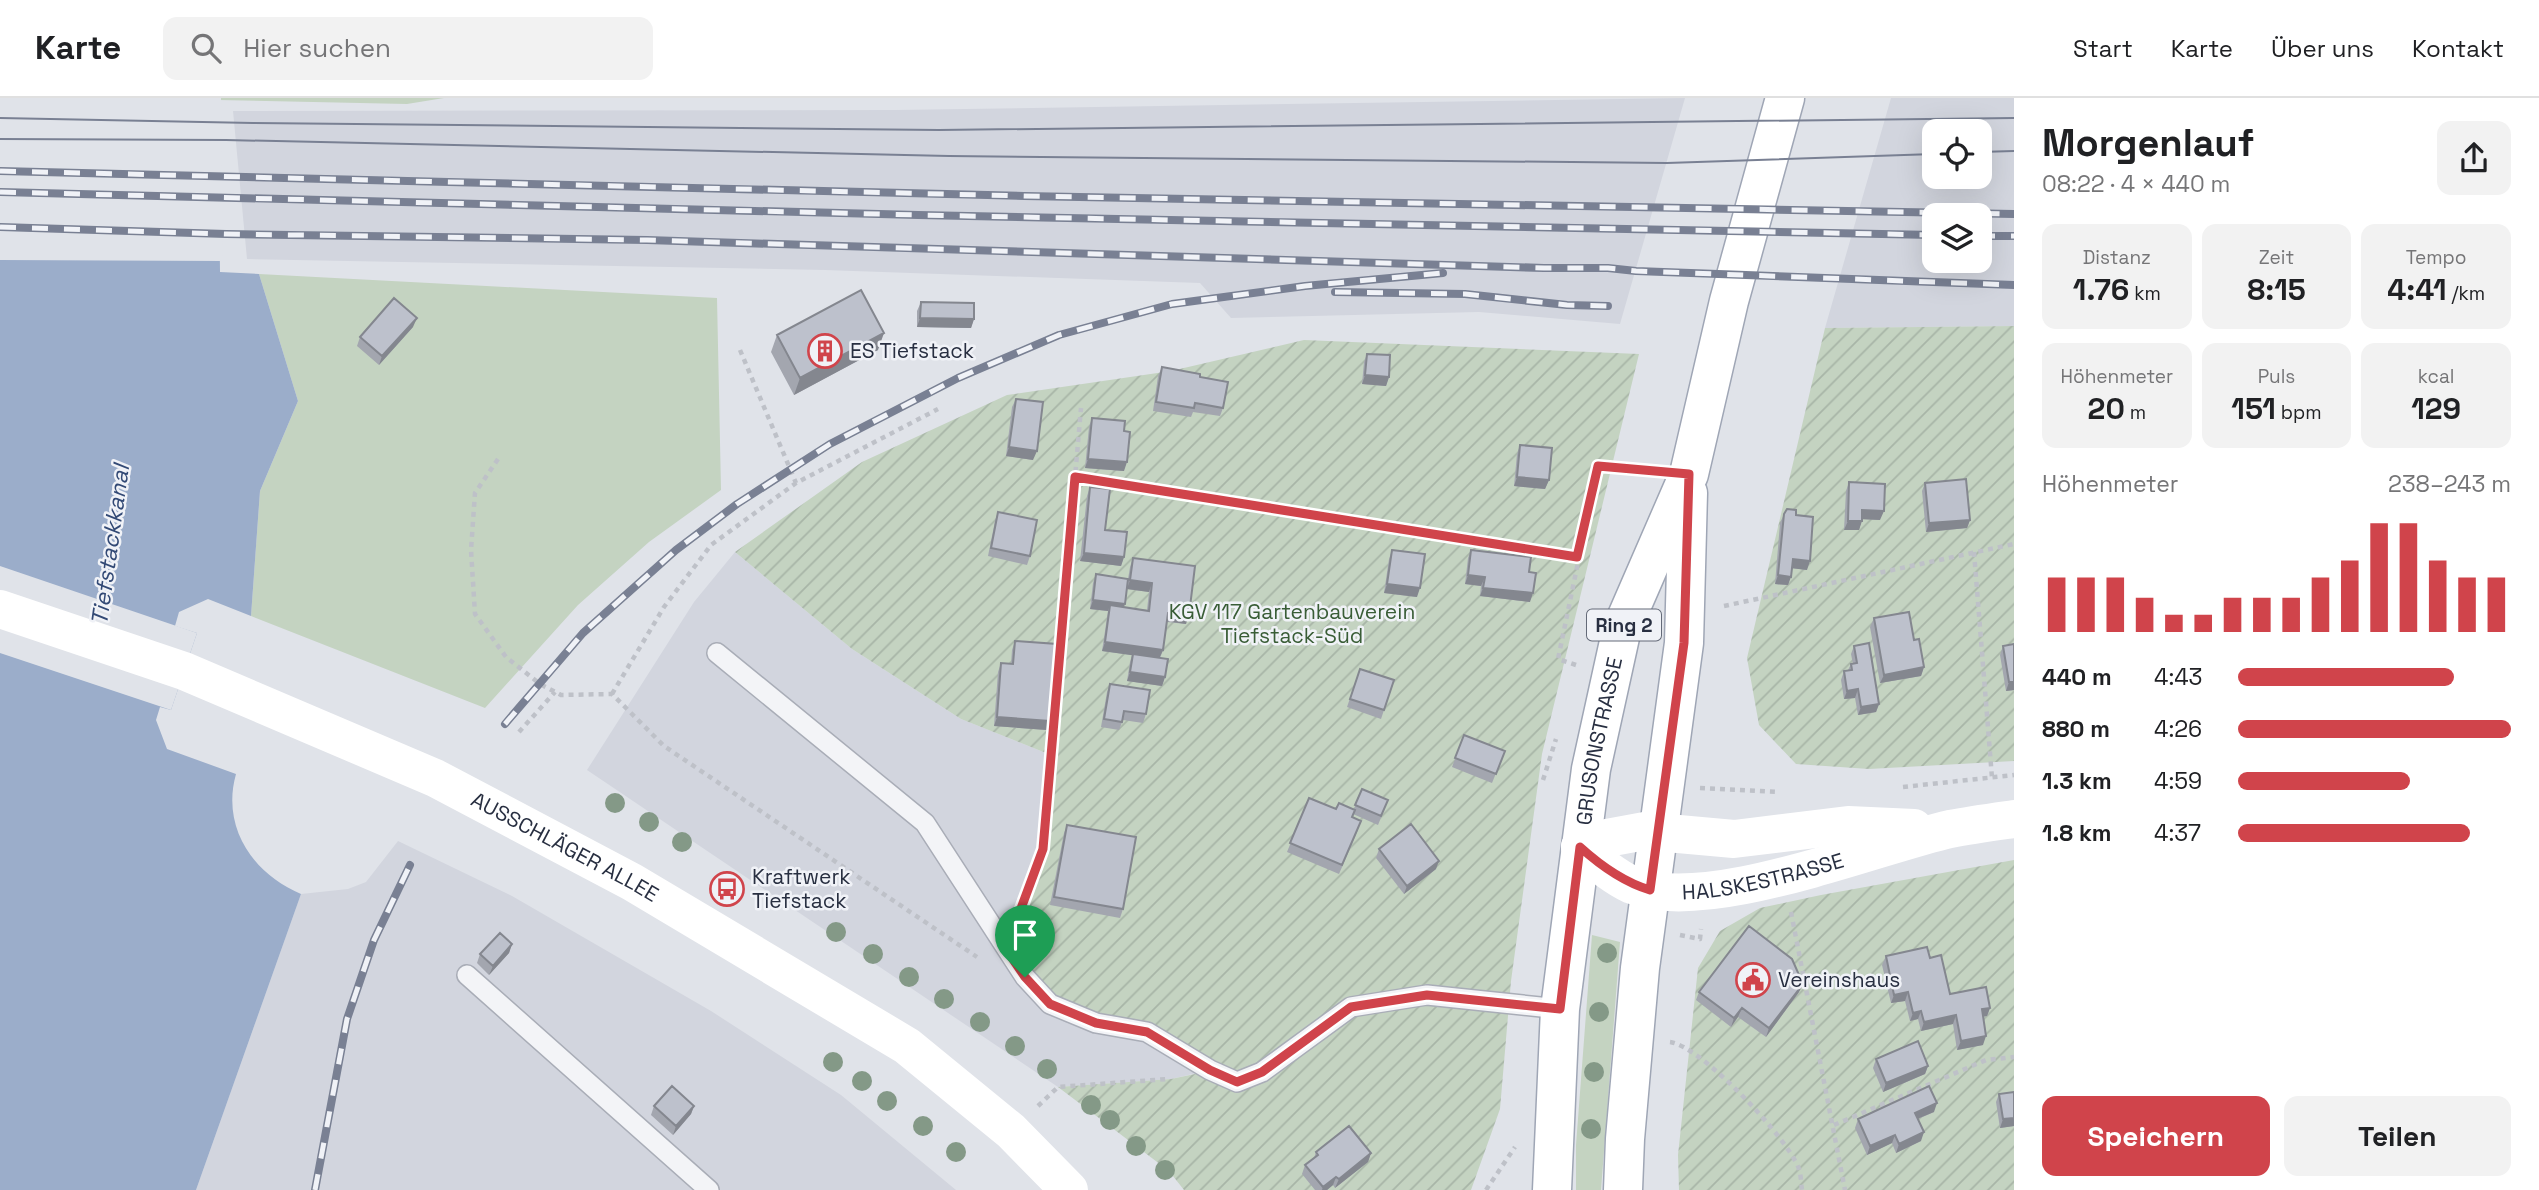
<!DOCTYPE html>
<html lang="de">
<meta charset="utf-8">
<style>
:root{--surface:#fff;--page:#f2f2f2;--text:#202124;--muted:#757577;--line:#e0e0e0;--accent:#d0444b}
body{margin:0;font-family:"Space Grotesk",sans-serif;background:var(--page);color:var(--text);height:100vh;display:flex;flex-direction:column;font-size:26px;white-space:nowrap}
*{box-sizing:border-box;margin:0}
p{font-size:23px;color:var(--muted)}
.icon{flex:none;width:38px;height:38px;fill:none;stroke:currentColor;stroke-width:2;stroke-linecap:round;stroke-linejoin:round}
.map{position:relative;flex:1;overflow:hidden}
.details{display:flex;flex-direction:column;background:var(--surface);width:525px}
.details>*{flex:none}
.tools{position:absolute;left:1922px;top:21px;display:grid;gap:14px}
.tools a{display:grid;place-items:center;width:70px;height:70px;border-radius:14px;background:var(--surface);box-shadow:0 7px 28px #0002;font-size:35px}
.pin{position:absolute;display:grid;place-items:center;width:60px;height:60px;color:#fff;margin:-72px -30px;border-radius:50% 50% 50% 0;rotate:-45deg;box-shadow:0 0 7px #0007}
.pin .icon{rotate:45deg}
.round{display:grid;place-items:center;flex:none;width:74px;height:74px;border-radius:14px;background:var(--page)}
.head{display:flex;align-items:center;justify-content:space-between;height:119px;padding:0 28px}
h1{font-size:38px;font-weight:600;line-height:52px}
.stats{display:grid;grid-template-columns:repeat(3,1fr);gap:10px;height:119px;padding:7px 28px}
.stats div{display:grid;align-content:center;border-radius:14px;background:var(--page);text-align:center}
.stats b{font-size:30px;font-weight:600}
.stats small{font-size:19px;font-weight:400}
.stats p{font-size:19px}
.chart{height:196px;padding:14px 28px}
.chart p{display:flex;justify-content:space-between}
.chart svg{width:100%;height:126px;margin-top:7px;stroke:var(--accent);stroke-width:6}
.action{display:flex;gap:14px;margin-top:auto;padding:14px 28px}
.action a{flex:1;height:80px;border-radius:14px;background:var(--accent);color:#fff;font-size:28px;font-weight:600;line-height:80px;text-align:center}
.action a+a{background:var(--page);color:var(--text)}
ul{padding:0 28px;list-style:none;font-size:23px}
li{display:grid;grid-template-columns:112px 84px 1fr;align-items:center;height:52px}
li i{height:18px;border-radius:9px;background:var(--accent)}
header{display:flex;align-items:center;gap:42px;box-sizing:border-box;height:98px;padding:0 35px;background:var(--surface);border-bottom:2px solid var(--line)}
header strong{font-size:33px}
nav{display:flex;gap:38px;margin-inline-start:auto;font-size:24px}
.search{width:490px;height:63px;background:var(--page);display:flex;align-items:center;gap:18px;box-sizing:border-box;padding:0 24px;border-radius:14px;color:var(--muted);font-size:26px}
main{display:flex;flex:1;min-height:0}
.map>svg:first-child{display:block}
.built{fill:#d2d5de;fill-rule:evenodd}
.green{fill:#c4d3c1}
.garden{fill:url(#garden-furrows)}
.water{fill:#9badca}
.pier{fill:#e0e3e9}
.lines{fill:none;stroke-linecap:round;stroke-linejoin:round}
.lane-casing{stroke:#a9adb7;stroke-width:22}
.primary-casing{stroke:#9fa6b5;stroke-width:41}
.path{stroke:#bec1c8;stroke-width:4.5;stroke-dasharray:5 5;stroke-linecap:butt}
.lane{stroke:#f3f4f7;stroke-width:19}
.secondary{stroke:#fff;stroke-width:38}
.primary{stroke:#fff;stroke-width:38}
.tram{stroke:#798093;stroke-width:2}
.rail-casing{stroke:#798093;stroke-width:8}
.rail{stroke:#f0f2f7;stroke-width:5;stroke-dasharray:16;stroke-linecap:butt}
.tree{fill:#849987}
.wall{fill:#a3a6af;fill-rule:evenodd}
.shaded-wall{fill:#84878f}
.building{fill:#bdc1cc;stroke:#84878f;stroke-width:2}
.route-casing{stroke:#fff;stroke-width:14}
.route{stroke:#d0444b;stroke-width:9}
.labels{text-anchor:middle;stroke-width:5;stroke-linejoin:round;paint-order:stroke}
.shield{fill:#f0f2f7;stroke:#646a78;stroke-width:2}
.shield-label{font-size:19px;font-weight:bold;fill:#282f41}
.poi-label{font-size:21px;fill:#282f41;stroke:#f0f2f7;text-anchor:start}
.park-label{font-size:21px;fill:#395d36;stroke:#f0f2f7}
.street-label{font-size:21px;fill:#282f41;stroke:#f0f2f7}
.water-label{font-size:23px;font-style:italic;fill:#324975;stroke:#f0f2f7}
</style>
<header>
<strong>Karte</strong>
<div class="search"><svg class="icon" aria-label="search" viewBox="0 0 24 24"><circle cx="10" cy="10" r="6"/><path d="M15 15l6 6"/></svg>Hier suchen</div>
<nav><a>Start</a><a>Karte</a><a>Über uns</a><a>Kontakt</a></nav>
</header>
<main>
<div class="map">
<svg width="2014" height="1092" viewBox="0 0 2014 1092">
<defs>
<pattern id="garden-furrows" width="10" height="10" patternUnits="userSpaceOnUse" patternTransform="scale(1.75)"><rect width="10" height="10" fill="#c4d3c1"/><path d="M-1 1l2-2M0 10L10 0M9 11l2-2" fill="none" stroke="#a8b5a7"/></pattern>
</defs>
<rect width="100%" height="100%" fill="#e0e3e9"/>
<path class="built" d="M1685 0 1620 226 1479 214 1231 220 1200 185 825 172 247 161 233 13 896 12Z
M1891 0H2014V228L1825 230ZM1934 33H1979V79H1934ZM1934 117H1979V163H1934Z
M735 454 852 551 961 621 1051 657 1043 751 1006 851 1210 972 1171 981 1058 989 587 672 694 504Z
M398 743 512 798 711 913 841 997 956 1092H196L301 796 348 791 366 784Z"/>
<path class="green" d="M218 0H444L407 6 218 2Z
M259 176 717 200 721 392 649 444 578 507 485 610 251 518 260 393 298 303Z
M1592 837 1620 844 1601 1092H1576V1047Z"/>
<path class="garden" d="M2014 228V663L1869 671 1796 666 1759 627 1747 560 1825 230Z
M1304 242 1639 256 1542 656 1511 883 1500 1011 1471 1092H1184L1169 1073 1058 989 1171 981 1209 973 1147 934 1050 906 1006 851 1043 751 1051 657 961 621 852 551 735 454 862 364 1007 297 1171 273Z
M2014 762V1092H1679L1678 1057 1698 870 1720 833 1760 810 1821 797Z"/>
<path class="water" d="M0 0H218L220 174 259 176 298 303 260 393 251 518 208 501 179 514 175 528 197 535 171 612 160 609 156 622 167 651 236 676C221 729 253 776 301 796L196 1092H0Z"/>
<path class="pier" d="M0 0H221L223 163 0 162Z
M0 468 197 535 171 612 0 555Z"/>
<g class="lines">
<g class="lane-casing">
<path id="lane" d="M717 555 925 725 1025 879 1050 906 1096 925 1147 934 1210 972 1237 984 1262 974 1351 909 1427 897 1560 911
M467 877 709 1092"/>
</g>
<g class="primary-casing">
<g id="primary">
<path id="s3" d="M1552 1092 1560 911 1591 671 1622 530 1689 376 1729 203 1785 0"/>
<path d="M1623 1092 1625 1041 1640 870 1684 545 1688 395"/>
</g>
</g>
<path class="path" d="M740 252 796 385
M498 361 475 395 471 452 475 516 506 559 540 586 561 597 612 596 664 648 977 859
M1075 379 1577 459
M1974 454 1992 680
M1724 508 2014 446
M1576 567 1558 561 1598 368 1649 372
M612 596 664 509 711 447 796 385 938 311
M519 634 555 594
M1543 682 1556 641
M1903 689 2014 677
M1700 690 1779 694
M1791 814 1845 1092
M1018 818 1043 751 1081 310
M1680 837 1700 841 1701 831
M1670 944C1701 948 1788 1040 1799 1071 1801 1077 1801 1085 1802 1092
M1038 1008 1058 989 1168 981
M1834 1027 1986 962 2014 959
M1486 1092 1515 1049"/>
<use href="#lane" class="lane"/>
<g class="secondary">
<path id="s1" d="M0 511 184 573 435 680 632 784 907 948 1011 1033 1069 1092"/>
<path id="s2" d="M1580 749C1595 763 1613 778 1632 787 1705 817 1872 749 1950 731 1971 727 1993 724 2014 721"/>
<path d="M1580 749 1607 740 1645 733 1734 741 1848 727 1914 730"/>
</g>
<use href="#primary" class="primary"/>
<path class="tram" d="M0 20 253 25 939 32 2014 20
M0 41 226 42 949 58 1667 65 1934 56
M1979 54 2014 53"/>
<g class="rail-casing">
<path id="rail" d="M0 73 1024 98 2014 116
M0 94 918 117 1934 137
M0 129 226 136 647 142 1544 170H1608L1636 173 2014 187
M1979 138H2014
M1335 194 1465 196 1567 207 1608 208
M505 626 583 535 676 452 737 406 830 346 958 280 1059 237 1172 206 1305 188 1443 175
M315 1092 347 921 374 842 410 767"/>
</g>
<use href="#rail" class="rail"/>
</g>
<g class="tree">
<circle cx="615" cy="705" r="10"/>
<circle cx="649" cy="724" r="10"/>
<circle cx="682" cy="744" r="10"/>
<circle cx="836" cy="834" r="10"/>
<circle cx="1607" cy="855" r="10"/>
<circle cx="873" cy="856" r="10"/>
<circle cx="909" cy="879" r="10"/>
<circle cx="944" cy="901" r="10"/>
<circle cx="1599" cy="914" r="10"/>
<circle cx="980" cy="924" r="10"/>
<circle cx="1015" cy="948" r="10"/>
<circle cx="833" cy="964" r="10"/>
<circle cx="1047" cy="971" r="10"/>
<circle cx="1594" cy="974" r="10"/>
<circle cx="862" cy="983" r="10"/>
<circle cx="887" cy="1003" r="10"/>
<circle cx="1091" cy="1007" r="10"/>
<circle cx="1110" cy="1022" r="10"/>
<circle cx="923" cy="1028" r="10"/>
<circle cx="1591" cy="1031" r="10"/>
<circle cx="1136" cy="1048" r="10"/>
<circle cx="956" cy="1054" r="10"/>
<circle cx="1165" cy="1072" r="10"/>
</g>
<path class="wall" d="M921 204 974 221 971 230 917 229V213Z
M413 229 379 267 357 248 360 239Z
M777 237 878 252 794 297 771 254Z
M1367 256 1389 279 1386 288 1362 286 1364 264Z
M1162 269 1200 279 1223 310 1220 318 1193 314 1191 319 1153 313 1158 278Z
M1016 301 1033 362 1006 358 1012 309Z
M1092 320 1124 333V373L1085 370 1089 329Z
M1520 347 1549 382 1545 391 1514 388 1517 356Z
M1849 384 1880 422 1862 421 1859 432H1844L1846 393Z
M1925 385 1970 422 1967 430 1926 434 1922 393Z
M1090 389 1105 432 1124 459 1121 468 1080 463 1087 398Z
M998 414 1030 458 1027 467 988 458 995 423Z
M1784 416 1796 417 1807 472 1792 470 1788 487 1775 486 1780 425Z
M1392 452 1417 499 1384 495 1389 461Z
M1471 452 1529 474 1530 504 1480 498 1481 488 1465 486 1468 460Z
M1133 460 1186 526 1167 524 1163 552 1160 560 1165 579 1162 588 1127 583 1130 564 1132 557 1102 553 1108 513 1090 511 1093 485 1096 476 1128 481 1130 469ZM1127 491 1149 494 1147 512 1124 509Z
M1874 520 1914 542 1924 569 1921 578 1880 585 1870 529Z
M1015 543 1053 605H1051L1050 623 1047 632 994 628 998 574 1001 565 1011 566 1012 552Z
M2014 546V592L2006 593 2000 557 2003 548Z
M1854 548 1879 606 1876 614 1858 617 1855 600 1844 601 1841 582 1844 573 1848 572 1851 566H1853L1851 556Z
M1360 571 1394 582 1381 621 1347 609Z
M1110 586 1146 616 1143 625 1123 622 1119 632 1101 629 1107 594Z
M1464 637 1505 653 1492 685 1452 669Z
M1362 691 1388 702 1378 727 1353 716 1352 719 1358 732 1339 776 1287 754 1309 700 1336 711H1354Z
M1067 727 1123 811 1120 820 1050 807 1064 735Z
M1379 751 1436 771 1404 796 1376 760Z
M512 846 509 855 489 877 477 865 480 856Z
M1886 858 1930 860 1950 896 1990 910 1987 918 1983 919V947L1957 952 1953 926 1921 933 1918 921 1910 923 1905 903 1891 905 1882 867Z
M1699 894H1799L1766 939 1738 919 1731 929 1696 902Z
M1876 961 1928 968 1925 976 1883 994 1873 970Z
M2014 994V1028L2000 1030 1996 1004 1999 996Z
M654 1008H694L691 1016 673 1037 651 1017Z
M1934 1014 1918 1021 1921 1043 1896 1055 1892 1045 1867 1057 1855 1030 1858 1021Z
M1316 1054 1371 1055 1368 1064 1335 1090 1333 1087 1327 1092H1315L1302 1076 1305 1067 1314 1060Z"/>
<path class="shaded-wall" d="M417 220 413 229 379 267 382 258Z
M920 220 974 221 971 230 917 229Z
M884 235 878 252 794 297 800 280Z
M1365 277 1389 279 1386 288 1362 286Z
M1009 349 1037 353 1033 362 1006 358Z
M1088 361 1127 364 1124 373 1085 370Z
M1517 379 1549 382 1545 391 1514 388Z
M1862 412 1884 413 1880 422 1859 421Z
M1970 422 1967 430 1926 434 1929 425Z
M1848 423H1862L1859 432H1844Z
M1084 455 1124 459 1121 468 1080 463Z
M1793 461 1810 463 1807 472 1790 470Z
M1468 477 1485 479 1481 488 1465 486Z
M1778 477 1791 479 1788 487 1775 486Z
M1130 482 1152 485 1149 494 1127 491Z
M1387 486 1420 490 1417 499 1384 495Z
M1483 490 1533 495 1530 504 1480 498Z
M1093 502 1125 506 1122 514 1110 507 1108 513 1090 511Z
M1168 515 1189 517 1186 526 1165 523Z
M1105 544 1163 552 1159 561 1102 553Z
M1924 569 1921 578 1880 585 1884 577Z
M1130 574 1165 579 1162 588 1127 583Z
M2009 584H2014V592L2006 593Z
M1858 591 1855 600 1844 601 1847 593Z
M1052 596H1056L1053 605 1049 604Z
M1879 606 1876 614 1858 617 1861 609Z
M997 619 1050 623 1047 632 994 628Z
M1439 763 1436 771 1404 796 1407 788Z
M512 846 509 855 489 877 493 868Z
M1803 886 1799 894 1766 939 1769 930Z
M1908 894 1905 903 1891 905 1894 897Z
M1742 910 1738 919 1731 929 1734 920Z
M1990 910 1987 918 1978 919 1982 911Z
M1921 913 1918 921 1910 923 1913 915Z
M1956 917 1953 926 1921 933 1924 924Z
M1986 938 1983 947 1957 952 1961 943Z
M1928 968 1925 976 1883 994 1886 985Z
M1937 1005 1934 1014 1912 1023 1915 1015Z
M694 1008 691 1016 673 1037 676 1028Z
M2014 1020V1028L2000 1030 2003 1021Z
M1924 1034 1921 1043 1896 1055 1899 1046Z
M1895 1037 1892 1045 1867 1057 1870 1048Z
M1371 1055 1368 1064 1335 1090 1339 1081Z
M1336 1079 1333 1087 1327 1092H1322L1323 1089Z"/>
<path class="building" d="M861 192 884 235 800 280 777 237Z
M394 200 417 220 382 258 360 239Z
M921 204 974 205V221L920 220Z
M1367 256 1390 257 1389 279 1365 277Z
M1162 269 1200 276V279L1228 284 1223 310 1195 305 1194 310 1156 304Z
M1016 301 1043 304 1037 353 1009 349Z
M1092 320 1125 323 1124 333 1130 334 1127 364 1088 361Z
M1520 347 1552 350 1549 382 1517 379Z
M1966 381 1970 422 1929 425 1925 385Z
M1849 384 1885 386 1884 413 1862 412V423H1848Z
M1090 389 1110 391 1105 432 1127 434 1124 459 1084 455Z
M1787 411 1796 412V417L1813 419 1810 463 1793 461 1791 479 1778 477 1784 416Z
M998 414 1037 422 1030 458 991 450Z
M1392 452 1425 456 1420 490 1387 486Z
M1471 452 1531 459 1529 474 1536 475 1533 495 1483 490 1485 479 1468 477Z
M1133 460 1195 468 1189 517 1168 515 1163 552 1105 544 1110 507 1149 513 1152 485 1130 482Z
M1096 476 1128 481 1125 506 1093 502Z
M1909 514 1914 542 1919 541 1924 569 1884 577 1874 520Z
M1015 543 1057 546 1055 570H1058L1056 596H1052L1050 623 997 619 1001 565 1013 566Z
M1869 545 1879 606 1861 609 1858 591 1847 593 1844 573 1852 572 1851 566 1857 565 1854 548Z
M2014 546V584H2009L2003 548Z
M1133 556 1168 561 1165 579 1130 574Z
M1360 571 1394 582 1384 612 1350 601Z
M1110 586 1150 592 1146 616 1124 613 1122 624 1104 621Z
M1464 637 1505 653 1496 676 1455 660Z
M1362 691 1388 702 1381 718 1355 707Z
M1309 700 1336 711 1339 705 1355 712 1352 719 1361 723 1342 767 1290 745Z
M1411 726 1439 763 1407 788 1379 751Z
M1067 727 1136 739 1123 811 1054 799Z
M1749 828 1792 861 1803 886 1769 930 1742 910 1734 920 1699 894Z
M500 835 512 846 493 868 480 856Z
M1927 849 1930 860 1941 857 1950 896 1986 889 1990 910 1982 911 1986 938 1961 943 1956 917 1924 924 1921 913 1913 915 1908 894 1894 897 1886 858Z
M1918 943 1928 968 1886 985 1876 961Z
M672 988 694 1008 676 1028 654 1008Z
M1929 988 1937 1005 1915 1015 1924 1034 1899 1046 1895 1037 1870 1048 1858 1021Z
M2014 994V1020L2003 1021 1999 996Z
M1349 1028 1371 1055 1339 1081 1336 1079 1323 1089 1305 1067 1318 1057 1316 1054Z"/>
<g class="lines">
<g class="route-casing">
<path id="route" d="M1598 368 1689 376 1684 545 1650 792C1623 784 1601 768 1580 749L1560 911 1427 897 1351 909 1262 974 1237 984 1210 972 1147 934 1096 925 1050 906 1025 879 1006 851 1043 751 1075 379 1577 459Z"/>
</g>
<use href="#route" class="route"/>
</g>
<defs>
<g id="building-ring" transform="scale(1.75)"><circle r="9.5" fill="#f0f2f7" stroke="#d0444b" stroke-width="1.5"/><path d="M-4-6H4V6H1V3H-1V6H-4ZM-2.5-4.3h1.7v1.8h-1.7ZM.8-4.3h1.7v1.8H.8ZM-2.5-1h1.7V.8h-1.7ZM.8-1h1.7V.8H.8Z" fill="#d0444b"/></g>
<g id="bus-ring" transform="scale(1.75)"><circle r="9.5" fill="#f0f2f7" stroke="#d0444b" stroke-width="1.5"/><path d="M-5-6H5V4H4V6H2V4H-2V6H-4V4H-5ZM-3.5-4V0h7V-4ZM-3.5 1.2v1.5H-2V1.2ZM2 1.2v1.5H3.5V1.2Z" fill="#d0444b"/></g>
<g id="civic-ring" transform="scale(1.75)"><circle r="9.5" fill="#f0f2f7" stroke="#d0444b" stroke-width="1.5"/><path d="M-.6-6.5H3V-4.5H.6V-3L4-1V1h2V6H-6V1h2V-1L-.6-3ZM-1.2 2.5V6h2.4V2.5Z" fill="#d0444b"/></g>
</defs>
<g fill-rule="evenodd">
<use href="#building-ring" x="825" y="253"/>
<use href="#bus-ring" x="727" y="791"/>
<use href="#civic-ring" x="1753" y="882"/>
</g>
<g class="labels">
<rect class="shield" x="1587" y="511.5" width="74" height="31" rx="5"/>
<g class="shield-label">
<text x="1624" y="534">Ring 2</text>
</g>
<g class="poi-label">
<text x="850" y="260">ES Tiefstack</text>
<text x="752" y="786">Kraftwerk<tspan x="752" dy="24">Tiefstack</tspan></text>
<text x="1778" y="889">Vereinshaus</text>
</g>
<g class="park-label">
<text x="1292" y="521">KGV 117 Gartenbauverein<tspan x="1292" dy="24">Tiefstack-Süd</tspan></text>
</g>
<g class="street-label">
<text dy="7" stroke="none"><textPath href="#s3" startOffset="452">GRUSONSTRASSE</textPath></text>
<text dy="7" stroke="none"><textPath href="#s1" startOffset="614">AUSSCHLÄGER ALLEE</textPath></text>
<text dy="7" stroke="none"><textPath href="#s2" startOffset="198">HALSKESTRASSE</textPath></text>
</g>
<g class="water-label">
<text transform="translate(110 447) rotate(-82)" y="8">Tiefstackkanal</text>
</g>
</g>
</svg>
<div class="tools">
<a><svg class="icon" aria-label="locate" viewBox="0 0 24 24"><circle cx="12" cy="12" r="6"/><path d="M12 2v4M12 18v4M2 12h4M18 12h4"/></svg></a>
<a><svg class="icon" aria-label="layers" viewBox="0 0 24 24"><path d="M12 4l9 5-9 5-9-5zM3 14l9 5 9-5"/></svg></a>
</div>
<div class="pin" style="left:1025px;top:879px;background:#1e9e55"><svg class="icon" aria-label="arrive" viewBox="0 0 24 24"><path d="M6 21V4h12l-3 4 3 4H6"/></svg></div>
</div>
<section class="details">
<div class="head"><div><h1>Morgenlauf</h1><p>08:22 · 4 × 440 m</p></div><a class="round"><svg class="icon" aria-label="share" viewBox="0 0 24 24"><path d="M12 15V3M7 8l5-5 5 5M5 13v7h14v-7"/></svg></a></div>
<div class="stats">
<div><p>Distanz</p><b>1.76<small> km</small></b></div>
<div><p>Zeit</p><b>8:15</b></div>
<div><p>Tempo</p><b>4:41<small> /km</small></b></div>
</div>
<div class="stats">
<div><p>Höhenmeter</p><b>20<small> m</small></b></div>
<div><p>Puls</p><b>151<small> bpm</small></b></div>
<div><p>kcal</p><b>129</b></div>
</div>
<div class="chart"><p><span>Höhenmeter</span>238–243 m</p>
<svg viewBox="0 0 160 44" preserveAspectRatio="none"><path d="M5 44V25M15 44V25M25 44V25M35 44V32M45 44V38M55 44V38M65 44V32M75 44V32M85 44V32M95 44V25M105 44V19M115 44V6M125 44V6M135 44V19M145 44V25M155 44V25"/></svg>
</div>
<ul>
<li><b>440 m</b>4:43<i style="width:79%"></i></li>
<li><b>880 m</b>4:26<i style="width:100%"></i></li>
<li><b>1.3 km</b>4:59<i style="width:63%"></i></li>
<li><b>1.8 km</b>4:37<i style="width:85%"></i></li>
</ul>
<div class="action"><a>Speichern</a><a>Teilen</a></div>
</section>
</main>
